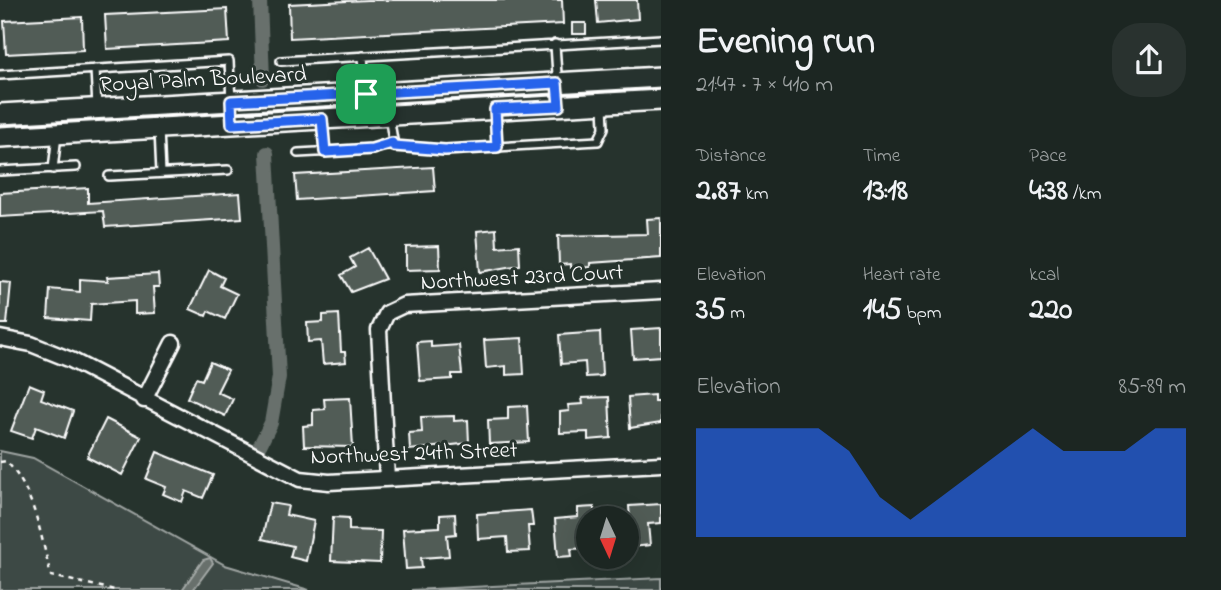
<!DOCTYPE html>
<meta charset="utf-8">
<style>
:root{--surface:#1c2622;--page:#29322f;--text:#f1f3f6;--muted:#a0a5a5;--line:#3a4340;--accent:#2563eb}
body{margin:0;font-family:"Indie Flower",sans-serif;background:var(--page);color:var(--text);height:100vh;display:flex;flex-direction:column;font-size:26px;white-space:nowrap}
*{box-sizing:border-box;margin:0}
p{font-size:23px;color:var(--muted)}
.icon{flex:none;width:38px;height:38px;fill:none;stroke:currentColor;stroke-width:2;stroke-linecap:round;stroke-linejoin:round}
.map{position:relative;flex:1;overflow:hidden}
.drawer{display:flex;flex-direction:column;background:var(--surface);width:560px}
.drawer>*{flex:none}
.needle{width:46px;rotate:176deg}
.controls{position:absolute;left:576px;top:506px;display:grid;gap:14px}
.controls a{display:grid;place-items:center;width:63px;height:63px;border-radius:50%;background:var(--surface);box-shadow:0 7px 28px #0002,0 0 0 2px var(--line);font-size:35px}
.pin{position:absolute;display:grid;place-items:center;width:60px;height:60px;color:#fff;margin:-30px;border-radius:14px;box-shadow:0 4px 10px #0006}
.round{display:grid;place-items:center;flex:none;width:74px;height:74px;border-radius:28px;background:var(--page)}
.overview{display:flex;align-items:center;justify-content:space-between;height:119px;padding:0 35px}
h1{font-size:38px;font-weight:800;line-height:52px}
.metrics{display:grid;grid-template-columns:repeat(3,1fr);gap:10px;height:119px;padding:7px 35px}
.metrics div{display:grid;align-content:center}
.metrics b{font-size:30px;font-weight:800}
.metrics small{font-size:19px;font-weight:400}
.metrics p{font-size:19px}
.chart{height:196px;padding:14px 35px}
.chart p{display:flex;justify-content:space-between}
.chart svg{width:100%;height:126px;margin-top:7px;fill:var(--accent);opacity:.7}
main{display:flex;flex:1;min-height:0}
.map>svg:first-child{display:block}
.green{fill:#3e4944;stroke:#9ea4a2;stroke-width:2}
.water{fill:#67706c;stroke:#a4a9a7;stroke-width:2}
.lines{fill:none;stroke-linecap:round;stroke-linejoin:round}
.canal{stroke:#67706c;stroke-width:14}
.building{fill:#515c57;stroke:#fff;stroke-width:2}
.service-casing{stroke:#fff;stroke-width:12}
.minor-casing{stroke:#fff;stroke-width:19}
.secondary-casing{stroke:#fff;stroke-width:24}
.path{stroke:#fff;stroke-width:2.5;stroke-dasharray:5 5;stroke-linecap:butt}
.service{stroke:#26332d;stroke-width:7}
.minor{stroke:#26332d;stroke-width:14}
.secondary{stroke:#26332d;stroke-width:19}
.route-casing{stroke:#fff;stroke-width:14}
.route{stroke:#2563eb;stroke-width:9}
.labels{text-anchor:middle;stroke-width:6;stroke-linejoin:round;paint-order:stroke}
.street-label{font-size:23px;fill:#fff;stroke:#26332d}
</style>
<main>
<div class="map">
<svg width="661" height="590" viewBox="0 0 661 590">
<rect width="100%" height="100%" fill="#26332d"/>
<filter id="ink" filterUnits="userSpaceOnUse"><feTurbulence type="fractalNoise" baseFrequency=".0143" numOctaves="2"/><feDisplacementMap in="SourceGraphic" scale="14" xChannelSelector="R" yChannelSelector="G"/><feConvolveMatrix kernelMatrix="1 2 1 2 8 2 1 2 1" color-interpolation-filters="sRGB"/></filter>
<g filter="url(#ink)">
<path class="green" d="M0 451 33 458 225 565 309 590H0Z
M661 578V590H411Z"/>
<path class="water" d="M210 558 213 563 193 590H182L203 560Z"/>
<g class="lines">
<path class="canal" d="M260 0 263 79
M260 445 271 423 279 377 267 153"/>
</g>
<path class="building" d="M367 0H562L563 24 290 38 289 4Z
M596 0H637L638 19 598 23Z
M227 9 229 42 107 49 105 15Z
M82 17 83 50 6 54 4 21Z
M572 23H586V34H572Z
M433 167 435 191 297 200 295 175Z
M88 188V203L240 193 242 218 105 227 103 211 0 217V193Z
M661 218V258L590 263V267L570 268V264L559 265 558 236 648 234 647 219Z
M496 229 497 247 519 245 520 265 480 272 477 231Z
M439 246 440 269 406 270V247Z
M368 248 385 279 351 292 341 275 355 267 350 258Z
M209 270 224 278 220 286 237 294 225 319 208 311 206 316 190 309Z
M158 274 159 287H153L155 313 135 314V301L91 304 90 321 48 318 50 289 80 292V279L108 281 107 277Z
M0 282 11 283 7 324H0Z
M339 314 341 352H345L346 362 323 364 321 341 308 342 307 323 323 322V315Z
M661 328V356L633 358 631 330Z
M600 332 602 376 586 377 585 362 561 364 559 335Z
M522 338 524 374 506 375V366L486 368 484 340Z
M431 341V347L459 345 462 374H452V379L420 381 417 342Z
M210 362 228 370 217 392 233 399 225 416 187 398 196 378 202 380Z
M29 384 44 390 41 399 73 411 64 438 36 427 32 438 11 431Z
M654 395V401H661V423L630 428 628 397Z
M609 397 611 438 588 440V432L560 433V412L569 411 568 405 583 404 582 398Z
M350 398 353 447 304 446 303 426 313 425V410L325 409 324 399Z
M527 406 529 442 489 444 488 420 508 419V407Z
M454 416V421L468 420 469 443 410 450 409 433 422 432 421 417Z
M106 419 141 437 122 475 87 457Z
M157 452 213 475 203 498 186 491 182 502 163 494 166 487 146 479Z
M270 503 288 506 286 515 314 521 306 561 290 557 293 546 262 539Z
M661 504V523L648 524 650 545 632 547 629 506Z
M594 507 595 518H588V548L571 549 572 556 558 557 555 519 578 517V508Z
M531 510 533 526H528L530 551 508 552 507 537 478 539 477 514Z
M455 514 456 534 447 535 449 556 421 558 422 568 406 569 403 529 440 527V515Z
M333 517 349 518V530L381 531 380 563 331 561Z"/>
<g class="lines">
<g class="service-casing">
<path id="service" d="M555 44 559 105
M363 56 366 93
M281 61 661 39
M95 69 97 107
M0 75 229 61 232 122
M389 116 394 146 445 150 497 147 495 110
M322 121 325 152
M159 129 161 173
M497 147 598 141 604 128 603 105
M298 153 372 149 392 143
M53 169 57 135
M0 171 76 167
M109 176 228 170"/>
</g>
<g class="minor-casing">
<path id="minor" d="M0 338 31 344 71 360 300 479 329 482 661 464
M144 400 173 343
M387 479 379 330 387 313 404 305 661 291"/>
</g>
<g class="secondary-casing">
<path id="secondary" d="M0 114 661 77
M0 137 661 100"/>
</g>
<path class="path" d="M0 462 6 461C35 491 41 537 51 576L115 590"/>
<use href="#service" class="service"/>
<use href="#minor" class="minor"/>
<use href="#secondary" class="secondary"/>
</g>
</g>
<g class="lines" filter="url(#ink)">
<g class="route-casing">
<path id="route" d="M557 83 559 106 495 109 497 147 445 150 394 146 392 143 372 149 325 152 322 119 232 124 231 101Z"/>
</g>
<use href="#route" class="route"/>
</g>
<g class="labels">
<g class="street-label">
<text transform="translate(203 78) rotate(-3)" y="8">Royal Palm Boulevard</text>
<text transform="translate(522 276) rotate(-3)" y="8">Northwest 23rd Court</text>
<text transform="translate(414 452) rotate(-2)" y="8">Northwest 24th Street</text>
</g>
</g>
</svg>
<div class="controls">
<a><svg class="needle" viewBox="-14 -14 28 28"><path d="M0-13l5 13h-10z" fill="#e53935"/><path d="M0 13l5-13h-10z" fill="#a0a5a5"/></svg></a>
</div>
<div class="pin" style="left:366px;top:94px;background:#1e9e55"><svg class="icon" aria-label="arrive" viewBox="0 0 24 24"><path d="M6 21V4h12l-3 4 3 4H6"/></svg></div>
</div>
<section class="drawer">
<div class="overview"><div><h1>Evening run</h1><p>21:47 · 7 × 410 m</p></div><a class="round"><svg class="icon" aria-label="share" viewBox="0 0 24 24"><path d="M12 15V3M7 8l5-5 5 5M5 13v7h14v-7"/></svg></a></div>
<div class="metrics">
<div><p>Distance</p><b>2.87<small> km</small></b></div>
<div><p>Time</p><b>13:18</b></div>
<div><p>Pace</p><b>4:38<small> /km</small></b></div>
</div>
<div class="metrics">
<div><p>Elevation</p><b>35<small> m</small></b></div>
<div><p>Heart rate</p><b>145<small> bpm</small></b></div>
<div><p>kcal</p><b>220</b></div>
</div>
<div class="chart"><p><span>Elevation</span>85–89 m</p>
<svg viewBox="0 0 160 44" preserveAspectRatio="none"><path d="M0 44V6L10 6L20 6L30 6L40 6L50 14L60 30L70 38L80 30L90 22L100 14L110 6L120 14L130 14L140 14L150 6L160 6V44z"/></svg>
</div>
</section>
</main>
